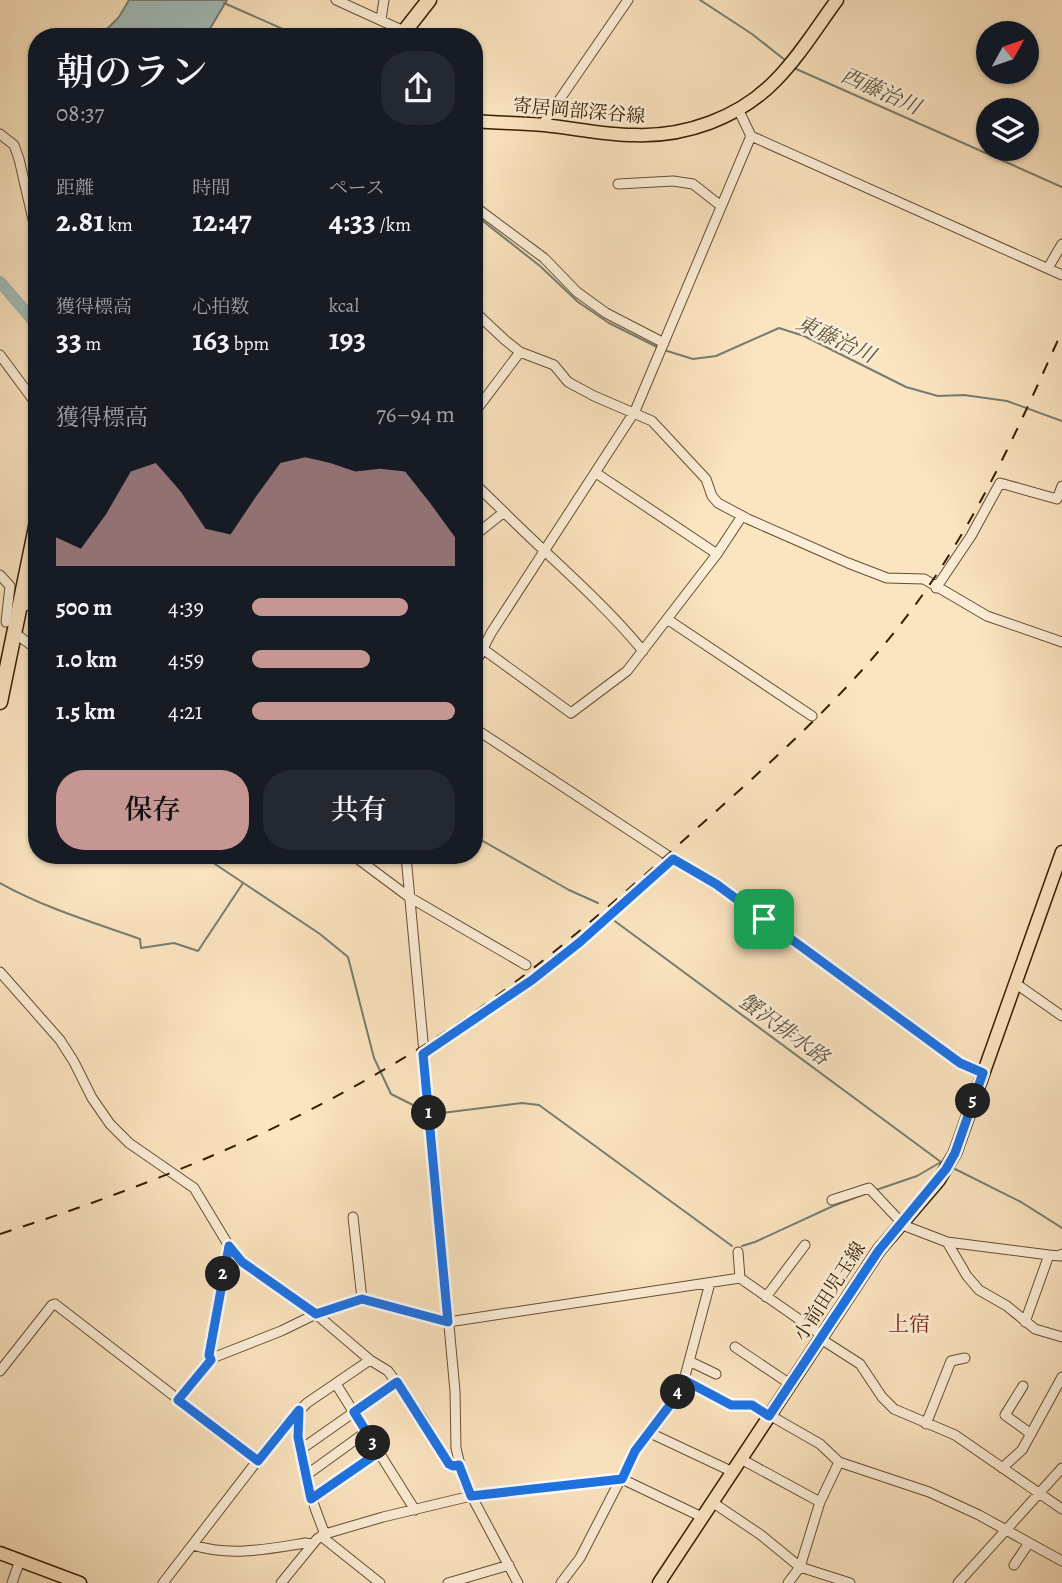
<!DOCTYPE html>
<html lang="ja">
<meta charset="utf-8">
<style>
:root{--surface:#171b24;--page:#242831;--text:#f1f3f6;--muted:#9ea1a6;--accent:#c59692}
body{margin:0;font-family:Alegreya,"Noto Serif JP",serif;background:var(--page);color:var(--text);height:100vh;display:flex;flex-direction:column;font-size:26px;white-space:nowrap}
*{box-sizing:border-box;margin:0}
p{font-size:23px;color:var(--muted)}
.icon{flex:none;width:38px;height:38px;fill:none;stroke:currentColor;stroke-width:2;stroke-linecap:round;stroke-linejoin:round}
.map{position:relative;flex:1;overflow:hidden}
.side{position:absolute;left:28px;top:28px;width:455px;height:836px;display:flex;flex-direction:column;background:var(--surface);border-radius:28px;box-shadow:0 2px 5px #0004}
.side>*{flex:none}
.needle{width:46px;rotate:50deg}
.controls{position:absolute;left:976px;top:21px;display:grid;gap:14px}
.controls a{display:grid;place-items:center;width:63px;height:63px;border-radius:50%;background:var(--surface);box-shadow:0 2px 5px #0004;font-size:35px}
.pin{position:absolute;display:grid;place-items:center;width:60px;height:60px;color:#fff;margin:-30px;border-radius:14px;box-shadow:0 4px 10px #0006}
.km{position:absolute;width:35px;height:35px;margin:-18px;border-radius:50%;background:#222;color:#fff;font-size:19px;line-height:35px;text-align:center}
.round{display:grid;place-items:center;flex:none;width:74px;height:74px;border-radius:28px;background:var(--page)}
.summary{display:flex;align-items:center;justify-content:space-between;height:119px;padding:0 28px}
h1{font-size:38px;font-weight:600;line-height:52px}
.figures{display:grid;grid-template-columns:repeat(3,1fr);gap:10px;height:119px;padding:7px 28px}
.figures div{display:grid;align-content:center}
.figures b{font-size:30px;font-weight:600}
.figures small{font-size:19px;font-weight:400}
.figures p{font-size:19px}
.chart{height:196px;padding:14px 28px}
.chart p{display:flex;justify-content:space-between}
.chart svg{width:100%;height:126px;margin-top:7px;fill:var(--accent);opacity:.7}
.button{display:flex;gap:14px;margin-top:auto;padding:14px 28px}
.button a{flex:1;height:80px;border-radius:28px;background:var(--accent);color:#111;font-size:28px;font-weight:600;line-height:80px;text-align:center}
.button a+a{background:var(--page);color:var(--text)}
ul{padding:0 28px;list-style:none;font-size:23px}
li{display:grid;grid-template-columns:112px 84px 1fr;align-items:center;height:52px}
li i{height:18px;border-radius:9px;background:var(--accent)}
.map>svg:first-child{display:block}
.water{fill:#a1bdba;stroke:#767d70;stroke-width:2}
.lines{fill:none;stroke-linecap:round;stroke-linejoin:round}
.stream{stroke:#767d70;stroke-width:2}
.river{stroke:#a1bdba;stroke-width:12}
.minor-casing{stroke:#664e32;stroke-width:11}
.major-casing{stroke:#351c02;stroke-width:15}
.highway-casing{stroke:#351c02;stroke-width:17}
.minor{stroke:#fcedd6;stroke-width:9}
.major{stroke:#fbe4c0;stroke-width:12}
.highway{stroke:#fbe4c0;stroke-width:14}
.rail{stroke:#351c02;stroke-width:2;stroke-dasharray:12 12;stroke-linecap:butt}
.route-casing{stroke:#fff;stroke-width:14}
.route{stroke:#1a73e8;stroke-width:9}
.labels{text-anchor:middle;stroke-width:5;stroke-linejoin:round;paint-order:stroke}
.street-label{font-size:19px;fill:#351c02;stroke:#fcedd6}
.water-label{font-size:21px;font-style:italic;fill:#5b5442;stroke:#fcedd6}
.neighbourhood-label{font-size:21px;fill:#7a1f14;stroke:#fcedd6}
</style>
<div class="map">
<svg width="1062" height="1583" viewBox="0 0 1062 1583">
<rect width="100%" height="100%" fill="#fbe4c0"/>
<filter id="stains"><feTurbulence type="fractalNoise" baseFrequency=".00286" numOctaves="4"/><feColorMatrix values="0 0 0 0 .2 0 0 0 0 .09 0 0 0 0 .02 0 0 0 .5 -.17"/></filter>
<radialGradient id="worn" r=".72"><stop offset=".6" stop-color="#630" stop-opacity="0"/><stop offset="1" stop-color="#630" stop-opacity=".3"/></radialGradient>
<path class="water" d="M129 0H227L205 37H99L119 17Z"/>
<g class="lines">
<path class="stream" d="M700 0 752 34 785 60
M224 3 301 37
M794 68 1062 187
M474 214 540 266 578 302 609 323 659 348
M664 350 693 359 716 356 779 328 804 336 906 387 938 396 964 395 1007 401 1062 421
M474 836 569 890 598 903
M203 856 320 934 348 957 374 1058 391 1094 425 1111
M0 883C45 908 92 922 140 939L141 948 174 943 198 951 243 883
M612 919 941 1162 917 1176 876 1190
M434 1114 522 1103 539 1105 732 1246
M955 1169 1021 1202 1062 1228
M742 1246 755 1242 833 1206 870 1192"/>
<path class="river" d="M0 282 37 325"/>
<g class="minor-casing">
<path id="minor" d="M336 0 404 31
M381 19 384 0
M738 109 751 136 1062 275
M542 125 628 0
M0 134 14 145 19 159 37 237
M618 184 673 181 693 184 721 206
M474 206 544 258 577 292 606 313 664 343
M1048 268 1062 244
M474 311 505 340 520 352 554 365 568 382 594 396 652 421 706 479 712 496 718 503 748 519 848 563 887 578 924 579 987 616 1062 642
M0 355 37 405
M474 413 520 352
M596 473 717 554
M474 483 504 512
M474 536 504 512C550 558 601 600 643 651
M0 575 10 586 6 622
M936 588 971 536 1000 483 1057 499 1062 486
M19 608 30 604 37 596
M667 619 812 716
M13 632 37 649
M483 649 571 713 627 671 717 554 742 516
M474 666 491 633 635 411 751 136
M474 728 673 859 716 884 960 1063 983 1073
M354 856 409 897 526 965
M406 856 455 1391 456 1448 464 1482 518 1583
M0 972 60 1040 74 1062 92 1098 110 1124 129 1143 194 1188 229 1246 242 1262 316 1314 370 1360 388 1371 422 1418 449 1464 453 1467 459 1465
M1015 983 1062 1016
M423 1054 532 980 580 942 673 859
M832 1200 869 1188 901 1222
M353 1217 362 1299
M900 1224 947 1242 1049 1255 1060 1256 1062 1254
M947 1242 967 1276 979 1290 1007 1306 1035 1329 1062 1337
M738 1252 740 1278
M766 1297 805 1245
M1025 1322 1049 1255
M821 1339 860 1364 882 1397 894 1409 955 1435 1062 1509
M735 1347 790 1384
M211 1360 209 1355 229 1246
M689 1361 716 1374
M0 1371 52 1305 55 1304 258 1461
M684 1380 731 1405H752L820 1444 839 1462 929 1492 979 1515 1062 1561
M336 1384 415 1510
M1023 1386 1005 1415 1031 1434
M178 1400 215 1357 281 1331 316 1314 362 1299 448 1322 740 1278 823 1336
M299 1411C297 1454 308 1493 325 1534
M926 1424 951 1361 965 1358
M648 1432 733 1472
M300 1450 397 1382
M741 1459 820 1502
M1002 1468 1022 1450 1062 1377
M305 1476 366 1432
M311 1499 379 1452
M712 1502 761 1535 800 1567 850 1583
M321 1536 380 1583
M193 1545C230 1557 268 1549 305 1543L313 1544
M1014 1565 1029 1543
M12 1583 20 1560
M163 1583 284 1426 307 1403 370 1360
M281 1583 317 1539 325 1534 383 1517 471 1496 622 1479 702 1517
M448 1583 509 1565
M561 1583 580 1558 635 1451 673 1401 684 1380 710 1283
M788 1583 800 1567 820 1502 839 1462
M958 1583 1062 1468"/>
</g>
<g class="major-casing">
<path id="major" d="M474 121C497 123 521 123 544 125 574 128 604 135 634 135 685 137 739 118 775 81 799 57 817 27 837 0
M0 1553 80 1583
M659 1583 879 1250 939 1180 955 1153 1062 852"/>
</g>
<g class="highway-casing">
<path id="highway" d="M400 37 429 0
M0 702 37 522"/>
</g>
<use href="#minor" class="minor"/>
<use href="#major" class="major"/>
<use href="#highway" class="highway"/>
<path class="rail" d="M0 1234C165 1181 321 1117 464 1019 550 960 627 891 704 822 786 749 866 677 928 587 983 508 1023 418 1062 331"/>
</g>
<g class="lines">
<g class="route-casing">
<path id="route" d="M673 859 716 884 960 1063 983 1073 955 1153 946 1169 879 1250 769 1416 752 1405H731L684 1380 673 1401 635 1451 622 1479 471 1496 459 1465 453 1466 449 1464 397 1382 354 1412 379 1452 311 1499 298 1437 299 1410 258 1461 178 1400 211 1360 209 1355 229 1246 242 1262 316 1314 362 1299 448 1322 423 1054 532 980 580 942Z"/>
</g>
<use href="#route" class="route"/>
</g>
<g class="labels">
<g class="street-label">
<text transform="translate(579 110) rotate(5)" y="7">寄居岡部深谷線</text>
<text transform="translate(829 1291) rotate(-57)" y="7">小前田児玉線</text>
</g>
<g class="water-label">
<text transform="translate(881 91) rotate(24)" y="7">西藤治川</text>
<text transform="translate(836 339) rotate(25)" y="7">東藤治川</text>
<text transform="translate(784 1029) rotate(36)" y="7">蟹沢排水路</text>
</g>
<g class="neighbourhood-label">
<text x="909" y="1331">上宿</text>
</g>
</g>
<rect width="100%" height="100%" filter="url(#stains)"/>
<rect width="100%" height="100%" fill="url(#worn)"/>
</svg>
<div class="controls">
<a><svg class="needle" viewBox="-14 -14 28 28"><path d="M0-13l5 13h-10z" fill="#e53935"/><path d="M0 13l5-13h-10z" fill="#9ea1a6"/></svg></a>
<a><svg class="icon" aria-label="layers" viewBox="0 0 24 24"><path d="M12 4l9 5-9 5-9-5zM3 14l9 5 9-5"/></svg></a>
</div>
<div class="pin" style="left:764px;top:919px;background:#1e9e55"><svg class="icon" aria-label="arrive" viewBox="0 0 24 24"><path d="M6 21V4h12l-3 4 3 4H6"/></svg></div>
<b class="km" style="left:429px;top:1113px">1</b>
<b class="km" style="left:223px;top:1274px">2</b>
<b class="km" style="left:373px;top:1443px">3</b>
<b class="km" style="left:678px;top:1392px">4</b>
<b class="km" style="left:973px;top:1101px">5</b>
<section class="side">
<div class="summary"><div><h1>朝のラン</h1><p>08:37</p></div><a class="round"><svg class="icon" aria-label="share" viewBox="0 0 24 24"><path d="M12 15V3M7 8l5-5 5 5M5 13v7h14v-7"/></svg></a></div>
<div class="figures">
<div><p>距離</p><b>2.81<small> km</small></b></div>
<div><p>時間</p><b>12:47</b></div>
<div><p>ペース</p><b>4:33<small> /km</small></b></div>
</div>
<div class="figures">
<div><p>獲得標高</p><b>33<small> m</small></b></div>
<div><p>心拍数</p><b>163<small> bpm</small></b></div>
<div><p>kcal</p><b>193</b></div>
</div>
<div class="chart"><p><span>獲得標高</span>76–94 m</p>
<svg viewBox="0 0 160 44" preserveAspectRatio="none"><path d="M0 44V34L10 38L20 26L30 11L40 8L50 18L60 31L70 33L80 20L90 8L100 6L110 8L120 11L130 10L140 11L150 22L160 34V44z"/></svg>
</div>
<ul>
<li><b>500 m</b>4:39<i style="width:77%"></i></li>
<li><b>1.0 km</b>4:59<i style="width:58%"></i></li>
<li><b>1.5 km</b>4:21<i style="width:100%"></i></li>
</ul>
<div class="button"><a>保存</a><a>共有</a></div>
</section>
</div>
